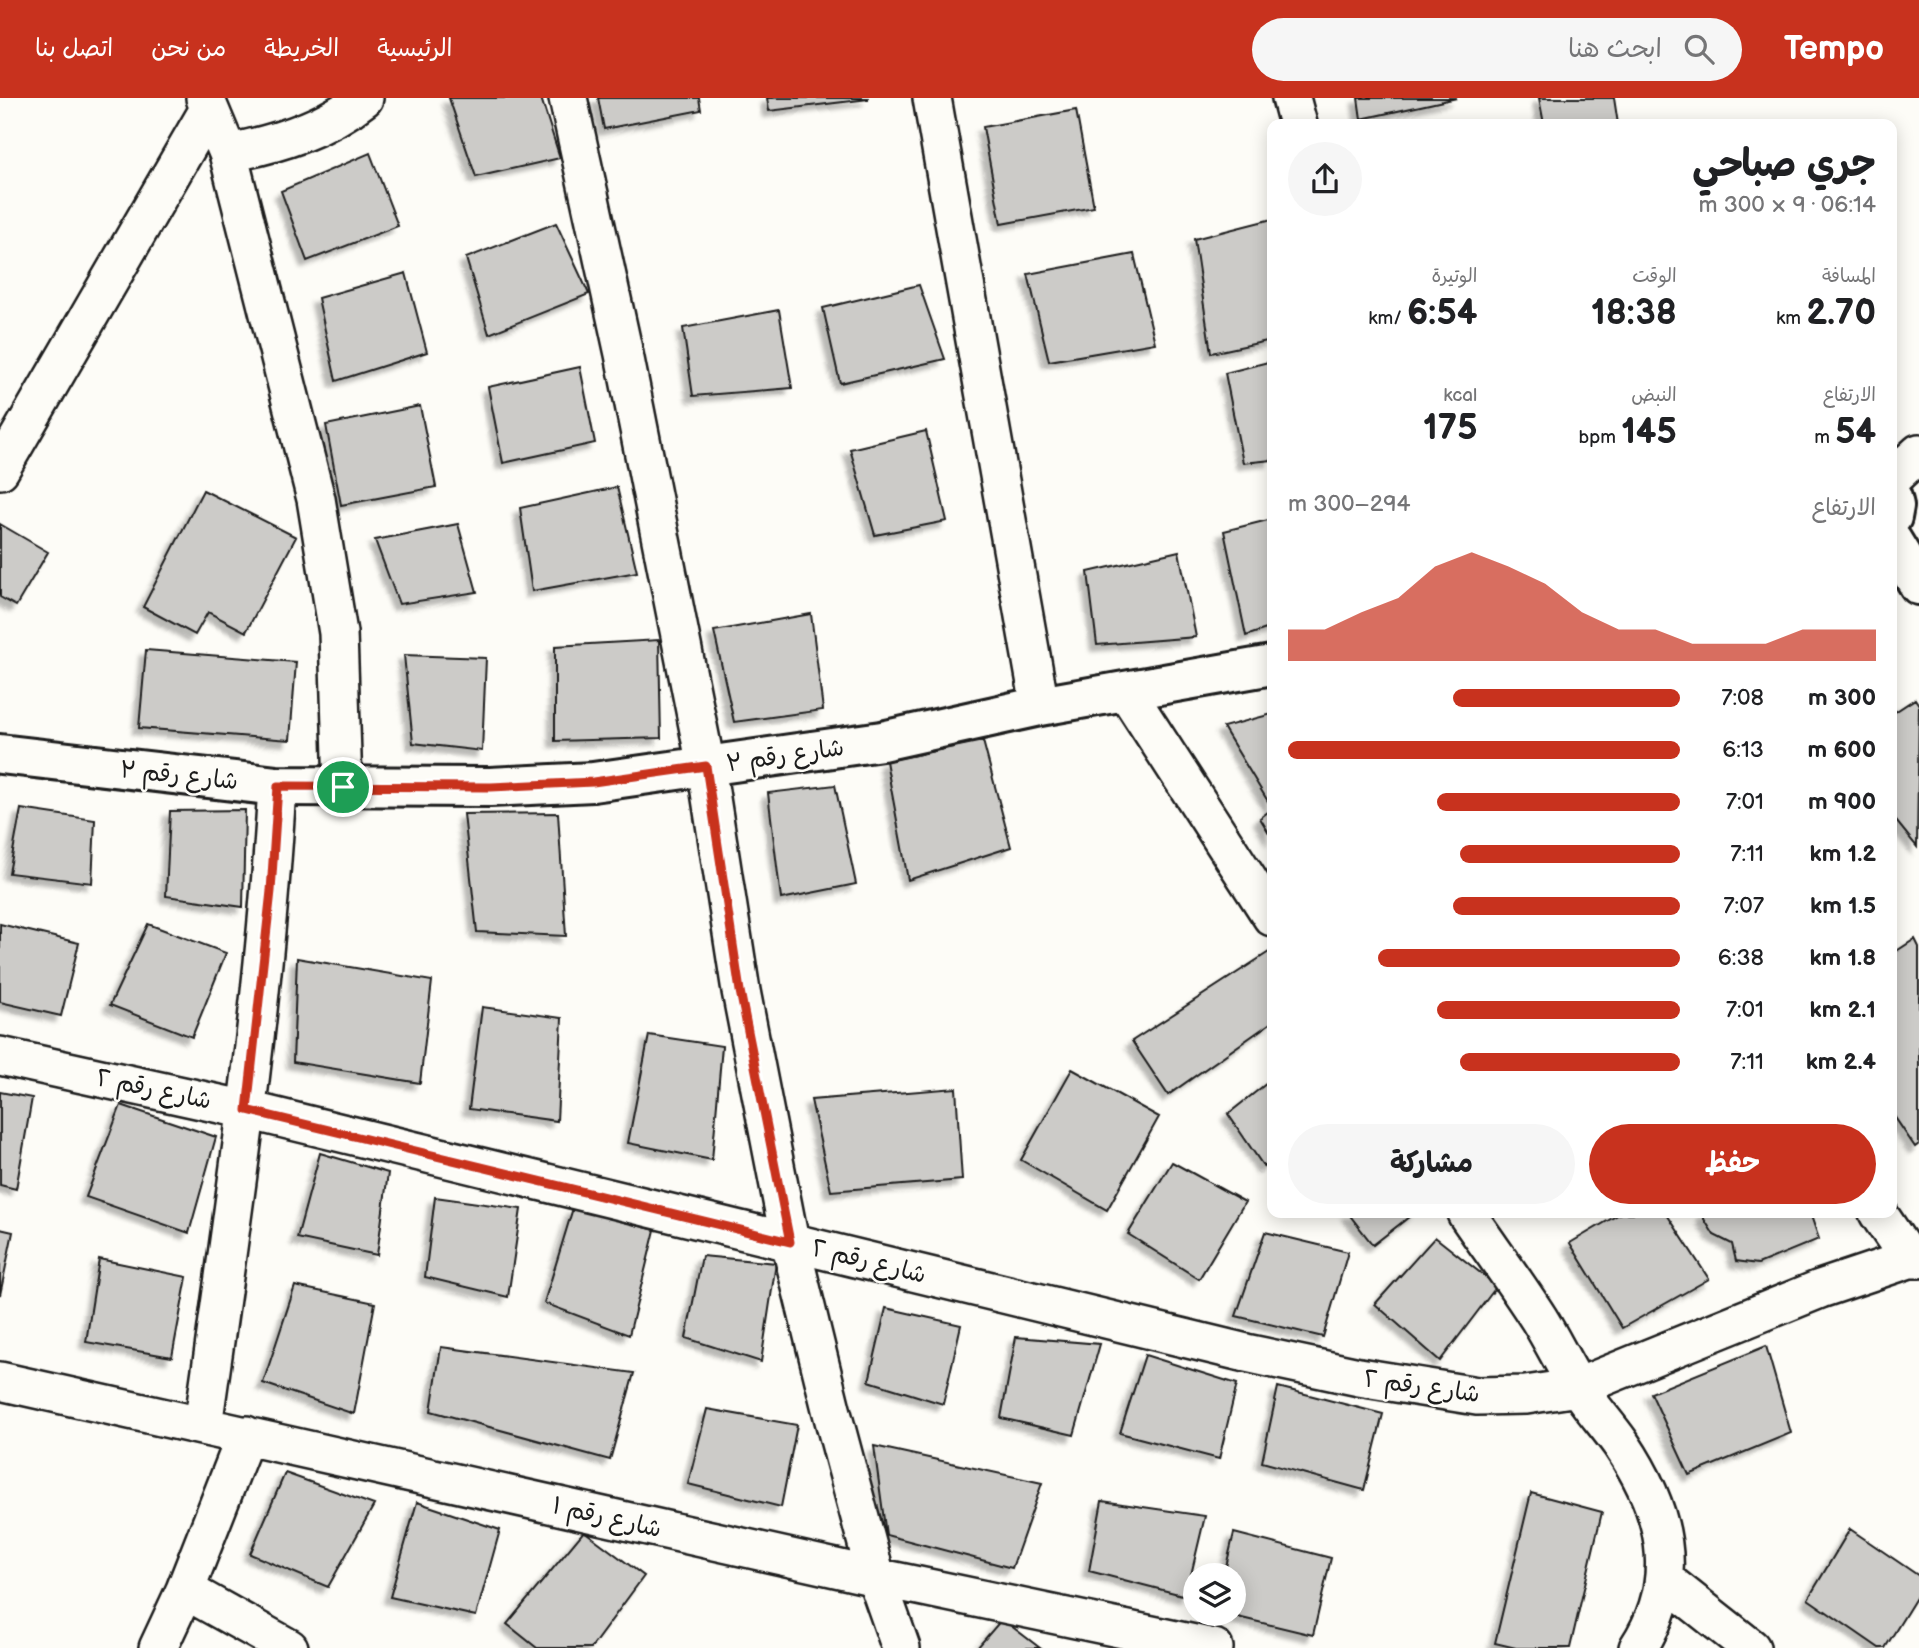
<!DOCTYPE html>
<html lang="ar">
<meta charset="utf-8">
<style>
:root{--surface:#fff;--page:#f6f6f6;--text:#202124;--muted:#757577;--accent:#c8321e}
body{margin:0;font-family:"Balsamiq Sans","Playpen Sans Arabic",sans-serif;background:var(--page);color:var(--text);direction:rtl;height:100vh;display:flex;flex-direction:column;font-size:26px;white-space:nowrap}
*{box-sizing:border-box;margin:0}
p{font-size:23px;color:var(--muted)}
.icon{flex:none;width:38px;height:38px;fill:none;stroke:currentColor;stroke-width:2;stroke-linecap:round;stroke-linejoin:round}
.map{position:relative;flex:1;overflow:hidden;direction:ltr}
.panel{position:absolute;left:1267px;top:21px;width:630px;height:1099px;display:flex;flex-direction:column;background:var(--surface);border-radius:14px;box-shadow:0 4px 18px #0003;direction:rtl}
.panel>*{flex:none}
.controls{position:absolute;left:1183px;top:1465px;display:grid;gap:14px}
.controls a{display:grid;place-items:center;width:63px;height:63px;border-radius:50%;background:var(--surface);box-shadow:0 4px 18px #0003;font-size:35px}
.pin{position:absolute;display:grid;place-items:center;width:60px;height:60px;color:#fff;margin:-30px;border:4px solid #fff;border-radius:50%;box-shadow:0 2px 7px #0007}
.round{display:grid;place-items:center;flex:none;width:74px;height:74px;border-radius:37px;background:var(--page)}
.overview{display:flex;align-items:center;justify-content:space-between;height:119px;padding:0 21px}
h1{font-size:38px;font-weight:700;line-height:52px}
.stats{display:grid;grid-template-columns:repeat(3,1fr);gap:10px;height:119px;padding:7px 21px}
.stats div{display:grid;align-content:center}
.stats b{font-size:35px;font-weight:700}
.stats small{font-size:19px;font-weight:400}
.stats p{font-size:19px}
.chart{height:196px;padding:14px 21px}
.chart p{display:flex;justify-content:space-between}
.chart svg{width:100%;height:126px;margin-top:7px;fill:var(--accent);opacity:.7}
.primary-button{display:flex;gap:14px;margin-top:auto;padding:14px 21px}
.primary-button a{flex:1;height:80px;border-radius:42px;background:var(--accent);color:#fff;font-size:28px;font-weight:700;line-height:80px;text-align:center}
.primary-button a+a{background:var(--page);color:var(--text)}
ul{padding:0 21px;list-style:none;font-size:23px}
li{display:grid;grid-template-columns:112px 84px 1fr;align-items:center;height:52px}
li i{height:18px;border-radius:9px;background:var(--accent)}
header{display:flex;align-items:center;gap:42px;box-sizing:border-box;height:98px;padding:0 35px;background:var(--accent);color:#fff}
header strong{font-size:33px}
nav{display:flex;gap:38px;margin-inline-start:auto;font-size:24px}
.search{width:490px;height:63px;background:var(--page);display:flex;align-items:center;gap:18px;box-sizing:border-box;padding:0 24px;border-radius:38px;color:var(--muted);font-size:26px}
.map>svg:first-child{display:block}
.building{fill:#cccbc8;stroke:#1c1c1c;stroke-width:2;filter:url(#shadow)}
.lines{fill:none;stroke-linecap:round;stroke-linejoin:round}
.minor-casing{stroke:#1c1c1c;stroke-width:42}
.tertiary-casing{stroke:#1c1c1c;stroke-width:44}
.minor{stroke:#fdfcf7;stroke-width:37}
.tertiary{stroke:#fdfcf7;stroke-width:38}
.route-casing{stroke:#fff;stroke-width:14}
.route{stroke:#c8321e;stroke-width:9}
.labels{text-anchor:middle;stroke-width:5;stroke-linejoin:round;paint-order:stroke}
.street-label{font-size:24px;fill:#1c1c1c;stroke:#fdfcf7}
</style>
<header>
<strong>Tempo</strong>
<div class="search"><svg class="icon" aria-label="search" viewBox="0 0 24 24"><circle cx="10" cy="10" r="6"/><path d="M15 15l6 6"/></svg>ابحث هنا</div>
<nav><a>الرئيسية</a><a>الخريطة</a><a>من نحن</a><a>اتصل بنا</a></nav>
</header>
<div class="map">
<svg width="1919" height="1550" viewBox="0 0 1919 1550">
<defs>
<filter id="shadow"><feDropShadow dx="-6" dy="6" stdDeviation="2" flood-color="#0004"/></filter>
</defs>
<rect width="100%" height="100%" fill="#fdfcf7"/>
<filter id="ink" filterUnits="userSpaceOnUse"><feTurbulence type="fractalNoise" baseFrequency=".0143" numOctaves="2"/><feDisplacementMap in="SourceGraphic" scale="14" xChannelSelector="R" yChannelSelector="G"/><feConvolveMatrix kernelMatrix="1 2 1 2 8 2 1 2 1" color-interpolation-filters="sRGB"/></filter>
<g filter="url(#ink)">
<path class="building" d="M449 0H541L560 60 476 79Z
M598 0H699L701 12 604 31Z
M767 0H868V1L769 13Z
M1358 0H1457L1361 21Z
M1539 0H1614L1618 26H1544Z
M1076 12 1094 109 1001 126 983 29Z
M370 55 398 128 307 163 281 93Z
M1272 121V242L1211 255 1194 141Z
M556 125 589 196 489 236 466 160Z
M1134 156 1155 245 1049 263 1028 176Z
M406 175 427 254 336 283 318 200Z
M919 187 945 261 840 285 823 210Z
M779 212 792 290 693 298 683 230Z
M1272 263V362L1243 365 1225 275Z
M580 269 595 345 503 365 488 289Z
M420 308 436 389 341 407 326 327Z
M926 333 947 423 875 437 850 351Z
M617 389 637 474 532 493 520 410Z
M203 392 296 439 246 534 208 514 195 537 143 509Z
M1272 421V529L1246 538 1224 433Z
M0 426 48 454 16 508 0 499Z
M458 426 477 494 399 506 375 442Z
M1179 453 1196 539 1097 547 1088 474Z
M811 516 823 612 734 624 714 533Z
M659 542 661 640 555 643V548Z
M146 552 296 564 290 642 139 630Z
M404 557 486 560 482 653 413 645Z
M1915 601 1919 607 1917 749 1892 718V616Z
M1272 616V710L1223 629Z
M983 643 1011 749 908 782 886 663Z
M835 687 856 786 781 801 768 695Z
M21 711 95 722 92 785 9 775Z
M1272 711V740L1260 720Z
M245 712 243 809 166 798 170 713Z
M558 715 566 838 477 834 464 716Z
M0 826 79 845 61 918 0 904Z
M148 826 226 855 192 939 110 907Z
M1915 841 1919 849V1046L1915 1049 1892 1015V856Z
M1272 852V924L1168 997 1132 943Z
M297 860 432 883 420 985 293 964Z
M482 909 562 920 557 1023 469 1011Z
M649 937 722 948 712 1062 628 1045Z
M1072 971 1159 1019 1107 1112 1021 1062Z
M1272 981V1063L1264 1069 1228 1016Z
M956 990 962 1082 831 1093 811 1002Z
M0 994 32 1000 16 1091 0 1087Z
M121 1007 216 1039 189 1135 86 1099Z
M320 1055 388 1075 377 1157 297 1140Z
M1172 1064 1245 1104 1199 1181 1128 1136Z
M435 1099 521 1111 508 1199 425 1179Z
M573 1110 655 1132 629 1237 544 1205Z
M1348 1115H1414L1373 1147Z
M1621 1115H1666L1709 1181 1622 1230 1570 1145Z
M1704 1115H1810L1819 1141 1758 1166 1736 1163 1732 1146 1714 1137 1704 1121Z
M0 1131 13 1134 0 1197Z
M1265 1134 1348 1154 1323 1239 1236 1218Z
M1435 1139 1497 1188 1440 1263 1375 1206Z
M702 1158 776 1165 761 1264 686 1240Z
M99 1161 187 1179 172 1259 86 1244Z
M295 1188 375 1205 354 1316 263 1285Z
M886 1210 961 1227 943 1306 869 1283Z
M1016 1239 1100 1246 1074 1337 1001 1320Z
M1766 1248 1791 1335 1689 1377 1651 1295Z
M441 1249 634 1275 610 1362 431 1313Z
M1145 1257 1237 1286 1219 1361 1120 1335Z
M1278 1289 1383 1316 1364 1392 1262 1364Z
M707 1311 797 1327 781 1409 688 1386Z
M874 1348 1042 1385 1012 1470 886 1437Z
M285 1375 374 1407 328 1489 250 1456Z
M1531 1395 1602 1414 1570 1550H1516L1495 1545Z
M1102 1403 1205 1418 1186 1498 1089 1473Z
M417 1404 500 1432 476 1518 390 1499Z
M1850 1431 1919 1478V1495L1885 1550H1879L1808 1501Z
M584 1433 644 1478 591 1550H537L507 1526Z
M1234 1435 1331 1460 1313 1537 1225 1516H1234V1477H1224Z
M1002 1521 1040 1550H977Z"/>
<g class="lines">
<g class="minor-casing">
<path id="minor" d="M205 0 228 55 316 401 338 535 343 689
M568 0 624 256 706 668 741 893 790 1144 831 1311 876 1479 901 1550
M932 0 1040 608
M1291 0 1298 26
M228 55C277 46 325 31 364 0
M0 372 209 11
M1892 380 1919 355
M1126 593 1272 819
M0 958 247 1012 1246 1255 1359 1279 1477 1298 1526 1297 1578 1289 1820 1191 1909 1161H1919
M1466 1115C1490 1150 1516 1185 1539 1221 1552 1242 1563 1265 1576 1286 1589 1307 1607 1326 1621 1346 1665 1411 1684 1480 1638 1550
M1878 1115 1909 1161
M0 1283 876 1479 1214 1550
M203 1328C233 1115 265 903 277 688
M246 1337 185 1492 289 1550
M1665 1482 1751 1550
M158 1550 185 1492"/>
</g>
<g class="tertiary-casing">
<path id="tertiary" d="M1892 400 1894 408 1892 419
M1892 443 1919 487
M0 656 277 688 490 689 593 684 882 643 1040 608 1272 567"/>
</g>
<use href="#minor" class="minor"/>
<use href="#tertiary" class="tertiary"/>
</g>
</g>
<g class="lines" filter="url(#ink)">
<g class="route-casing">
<path id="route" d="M706 668 740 893 790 1144 247 1012 271 793 278 688 491 689 593 684Z"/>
</g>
<use href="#route" class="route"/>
</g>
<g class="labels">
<g class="street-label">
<text transform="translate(785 657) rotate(-8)" y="8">شارع رقم ٣</text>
<text transform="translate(179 677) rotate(6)" y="8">شارع رقم ٣</text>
<text transform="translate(154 991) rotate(12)" y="8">شارع رقم ٢</text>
<text transform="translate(869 1163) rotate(14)" y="8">شارع رقم ٢</text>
<text transform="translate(1422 1288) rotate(8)" y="8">شارع رقم ٢</text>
<text transform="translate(607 1419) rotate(13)" y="8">شارع رقم ١</text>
</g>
</g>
</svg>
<div class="controls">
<a><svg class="icon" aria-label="layers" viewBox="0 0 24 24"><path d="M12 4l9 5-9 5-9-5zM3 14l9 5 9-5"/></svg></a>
</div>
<div class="pin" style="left:343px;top:689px;background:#1e9e55"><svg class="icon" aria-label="arrive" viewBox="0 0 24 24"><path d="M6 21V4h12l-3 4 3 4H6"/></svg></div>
<section class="panel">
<div class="overview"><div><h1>جري صباحي</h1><p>06:14 · 9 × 300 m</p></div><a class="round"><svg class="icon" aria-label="share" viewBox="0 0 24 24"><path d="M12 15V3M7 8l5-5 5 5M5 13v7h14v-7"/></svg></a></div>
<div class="stats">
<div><p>المسافة</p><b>2.70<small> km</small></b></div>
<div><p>الوقت</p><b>18:38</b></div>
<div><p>الوتيرة</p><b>6:54<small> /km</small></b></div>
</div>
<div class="stats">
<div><p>الارتفاع</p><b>54<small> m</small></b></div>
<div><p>النبض</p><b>145<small> bpm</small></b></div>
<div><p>kcal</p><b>175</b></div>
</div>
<div class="chart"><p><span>الارتفاع</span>294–300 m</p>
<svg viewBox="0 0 160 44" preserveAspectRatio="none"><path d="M0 44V33L10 33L20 27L30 22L40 11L50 6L60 11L70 17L80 27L90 33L100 33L110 38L120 38L130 38L140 33L150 33L160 33V44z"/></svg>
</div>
<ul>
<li><b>300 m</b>7:08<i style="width:58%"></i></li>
<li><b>600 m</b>6:13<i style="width:100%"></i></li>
<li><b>900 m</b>7:01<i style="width:62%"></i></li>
<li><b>1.2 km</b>7:11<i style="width:56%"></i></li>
<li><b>1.5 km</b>7:07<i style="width:58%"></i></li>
<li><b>1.8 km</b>6:38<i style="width:77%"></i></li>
<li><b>2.1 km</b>7:01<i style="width:62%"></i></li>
<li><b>2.4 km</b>7:11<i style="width:56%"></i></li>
</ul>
<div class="primary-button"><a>حفظ</a><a>مشاركة</a></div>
</section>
</div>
